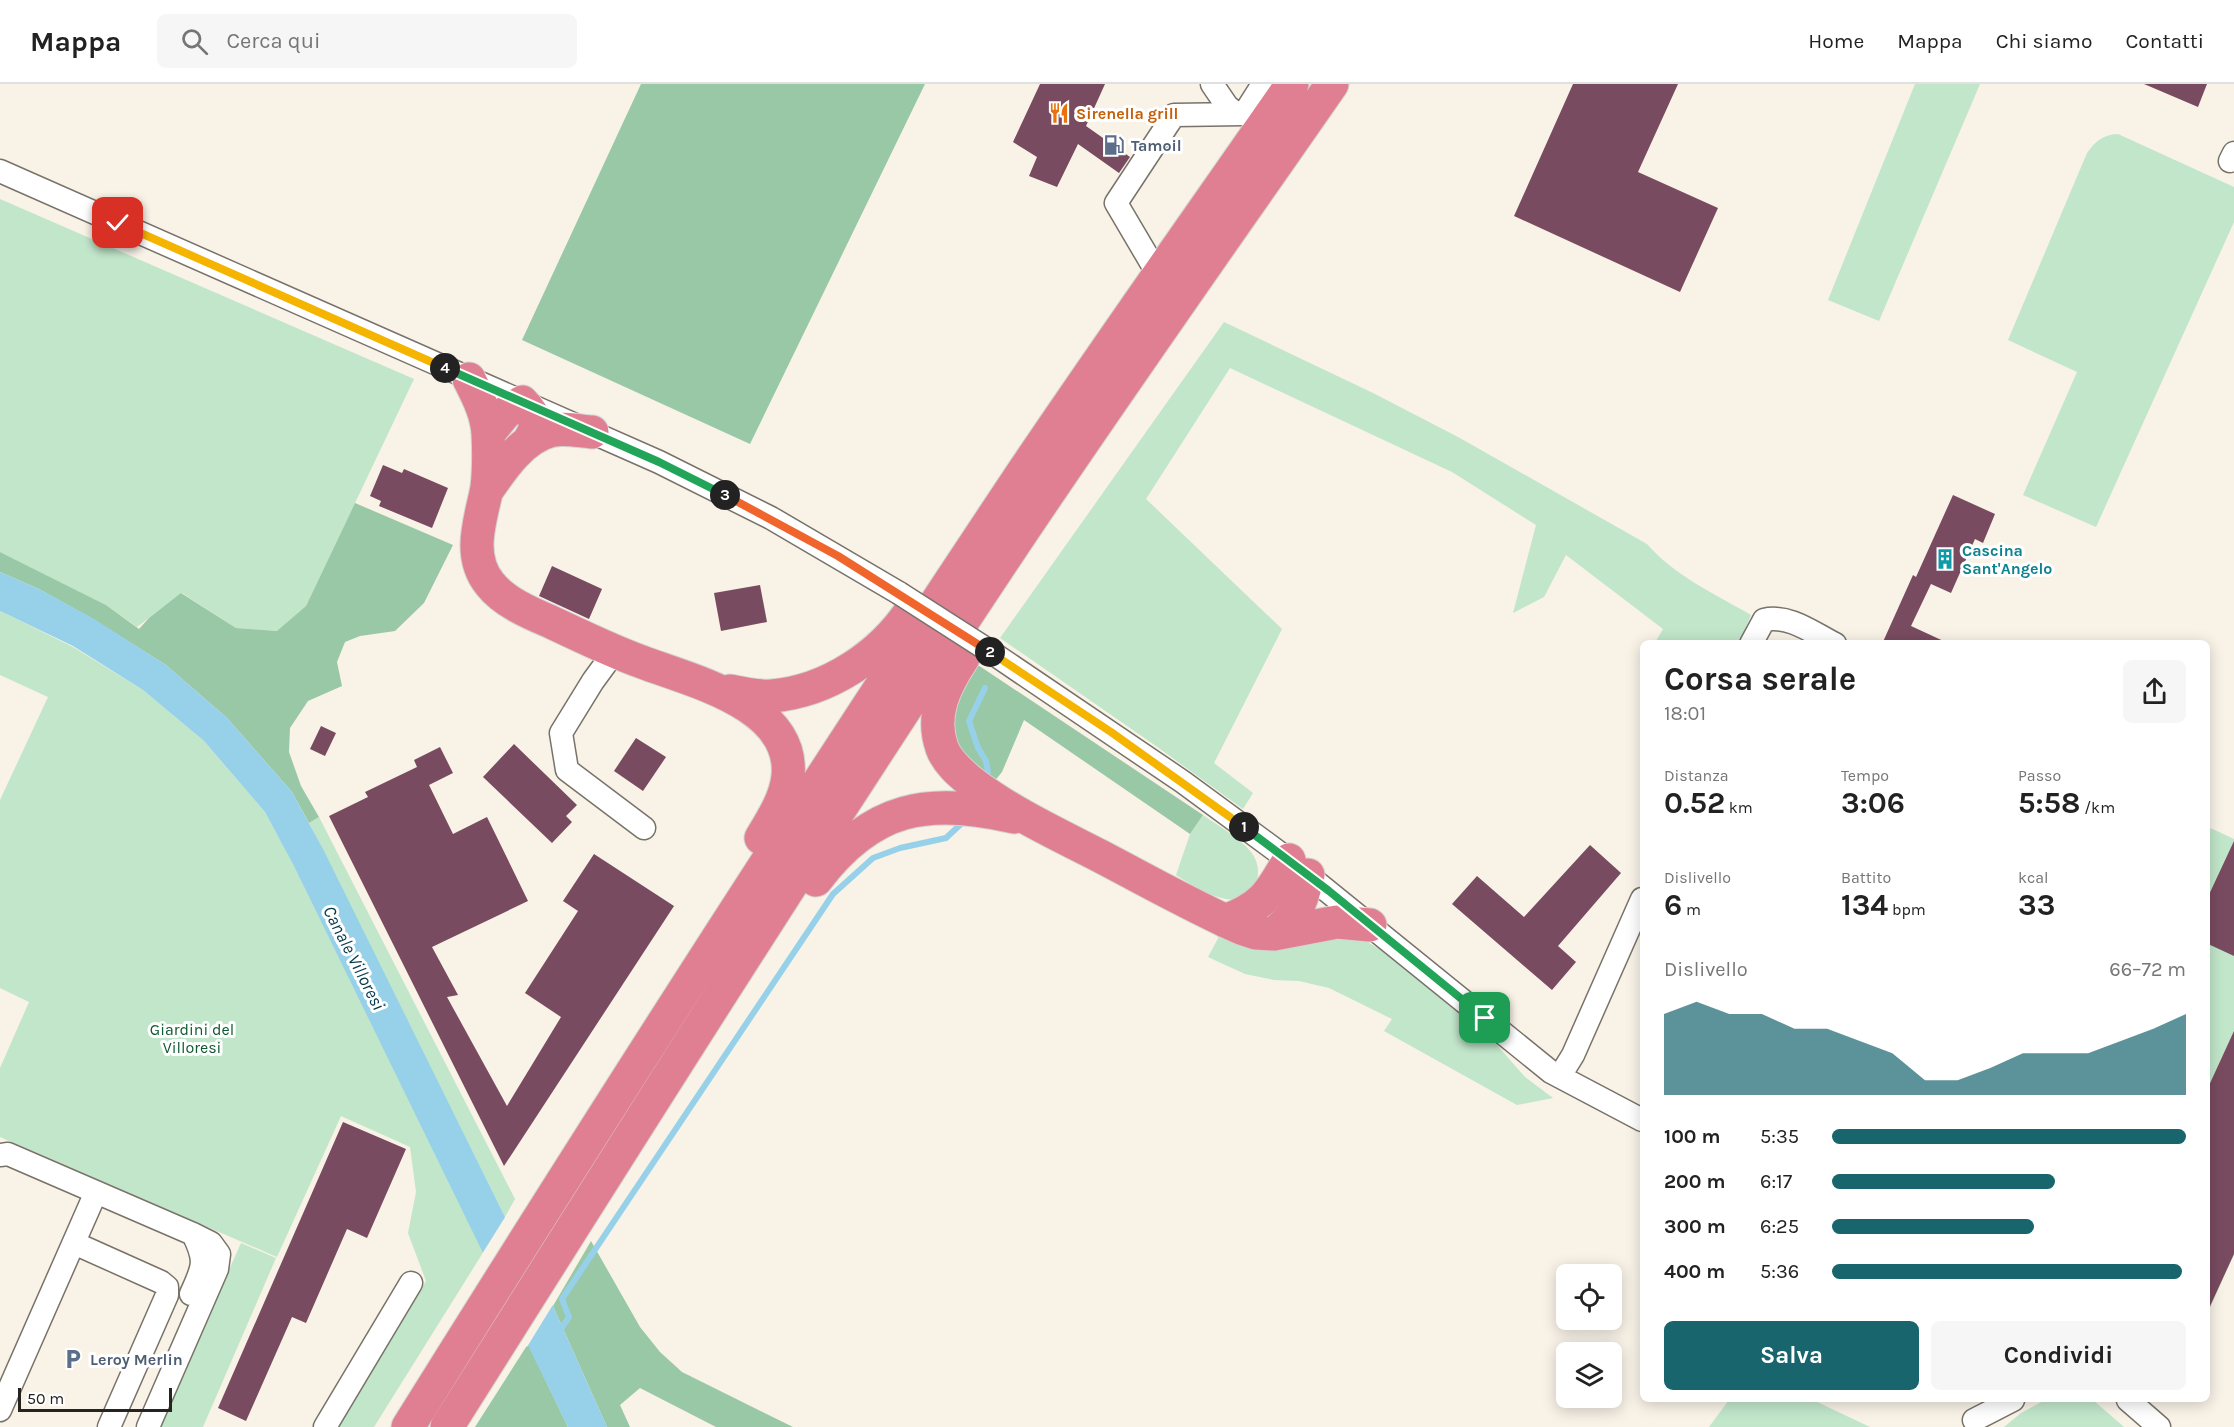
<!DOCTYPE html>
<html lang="it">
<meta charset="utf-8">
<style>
:root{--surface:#fff;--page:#f6f6f6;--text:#222;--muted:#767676;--line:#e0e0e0;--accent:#18656e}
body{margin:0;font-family:Karla,sans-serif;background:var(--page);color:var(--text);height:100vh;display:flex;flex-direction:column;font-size:22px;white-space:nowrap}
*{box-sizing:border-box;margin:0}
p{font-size:20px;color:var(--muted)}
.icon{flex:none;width:33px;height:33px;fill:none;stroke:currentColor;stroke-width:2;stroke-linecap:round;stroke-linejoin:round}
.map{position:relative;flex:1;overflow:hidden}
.panel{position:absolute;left:1640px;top:556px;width:570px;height:762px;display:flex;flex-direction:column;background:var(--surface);border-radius:9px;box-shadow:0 3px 15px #0003}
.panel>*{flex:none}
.controls{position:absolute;left:1556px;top:1180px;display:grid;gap:12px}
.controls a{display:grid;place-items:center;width:66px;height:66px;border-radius:9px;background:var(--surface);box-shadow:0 3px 15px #0003;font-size:30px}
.scale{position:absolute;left:18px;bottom:15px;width:154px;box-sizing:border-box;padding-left:6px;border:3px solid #262420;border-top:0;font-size:16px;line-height:21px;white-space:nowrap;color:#262420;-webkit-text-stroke:4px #fff;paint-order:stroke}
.pin{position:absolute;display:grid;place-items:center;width:51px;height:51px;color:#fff;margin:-26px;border-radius:12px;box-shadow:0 3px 9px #0006}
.km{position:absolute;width:30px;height:30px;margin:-15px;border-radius:50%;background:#222;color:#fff;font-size:16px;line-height:30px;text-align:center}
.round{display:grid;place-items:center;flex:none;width:63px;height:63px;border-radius:9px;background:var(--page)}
.headline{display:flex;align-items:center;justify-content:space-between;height:102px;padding:0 24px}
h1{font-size:33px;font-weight:700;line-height:45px}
.stats{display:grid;grid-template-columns:repeat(3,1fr);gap:9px;height:102px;padding:6px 24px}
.stats div{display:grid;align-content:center}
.stats b{font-size:30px;font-weight:700}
.stats small{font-size:16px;font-weight:400}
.stats p{font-size:16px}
.chart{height:168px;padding:12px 24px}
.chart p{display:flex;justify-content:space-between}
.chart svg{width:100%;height:108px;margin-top:6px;fill:var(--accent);opacity:.7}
.cta{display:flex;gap:12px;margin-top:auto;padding:12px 24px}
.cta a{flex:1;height:69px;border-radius:9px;background:var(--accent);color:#fff;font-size:24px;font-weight:700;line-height:69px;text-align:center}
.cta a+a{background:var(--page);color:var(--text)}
ul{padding:0 24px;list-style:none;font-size:20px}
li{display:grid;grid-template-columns:96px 72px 1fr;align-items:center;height:45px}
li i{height:15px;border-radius:8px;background:var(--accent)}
header{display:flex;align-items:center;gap:36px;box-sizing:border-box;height:84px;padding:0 30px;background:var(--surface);border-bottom:2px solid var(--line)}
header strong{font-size:28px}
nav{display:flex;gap:33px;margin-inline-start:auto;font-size:21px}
.search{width:420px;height:54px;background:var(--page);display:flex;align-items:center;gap:15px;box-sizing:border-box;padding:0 21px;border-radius:9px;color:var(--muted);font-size:22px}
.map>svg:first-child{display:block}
.green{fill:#c1e6ca}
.forest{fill:#99c8a6}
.water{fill:#97d1e9}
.pier{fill:#f8f2e7}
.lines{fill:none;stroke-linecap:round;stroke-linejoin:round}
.stream{stroke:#97d1e9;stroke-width:6}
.building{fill:#794b60}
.minor-casing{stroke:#787269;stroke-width:25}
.highway-casing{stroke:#d4d3d2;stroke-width:35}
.minor{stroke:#fff;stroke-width:22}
.highway{stroke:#e17f92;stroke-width:33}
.minor-bridge-casing{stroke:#787269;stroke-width:25;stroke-linecap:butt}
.minor-bridge{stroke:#fff;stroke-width:22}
.split-1-casing{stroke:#fff;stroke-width:12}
.split-2-casing{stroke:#fff;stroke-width:12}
.split-3-casing{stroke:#fff;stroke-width:12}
.split-4-casing{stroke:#fff;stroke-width:12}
.split-5-casing{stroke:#fff;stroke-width:12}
.split-1{stroke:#22a559;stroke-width:8}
.split-2{stroke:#f5b400;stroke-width:8}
.split-3{stroke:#f0652b;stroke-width:8}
.split-4{stroke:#22a559;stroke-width:8}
.split-5{stroke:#f5b400;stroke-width:8}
.labels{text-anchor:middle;stroke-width:6;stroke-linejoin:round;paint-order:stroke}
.food-label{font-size:16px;font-weight:bold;fill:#c56008;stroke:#fff;text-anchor:start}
.service-label{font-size:16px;font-weight:bold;fill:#4e5e75;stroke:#fff;text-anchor:start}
.culture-label{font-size:16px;font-weight:bold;fill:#0d838f;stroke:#fff;text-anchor:start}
.park-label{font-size:16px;fill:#0e5a30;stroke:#fff}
.water-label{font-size:18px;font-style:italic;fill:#023849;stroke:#fff}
</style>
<header>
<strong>Mappa</strong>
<div class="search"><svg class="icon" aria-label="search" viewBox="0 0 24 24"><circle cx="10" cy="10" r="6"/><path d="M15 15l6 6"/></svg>Cerca qui</div>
<nav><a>Home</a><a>Mappa</a><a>Chi siamo</a><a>Contatti</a></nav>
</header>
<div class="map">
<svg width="2234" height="1343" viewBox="0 0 2234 1343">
<rect width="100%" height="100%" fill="#f8f2e7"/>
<path class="green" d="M1915 0H1980L1879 237 1828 216Z
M2118 50 2234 103V138L2096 443 2023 411 2077 288 2008 256 2087 69C2096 57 2102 51 2118 50Z
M0 115 414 295 306 522 278 547 236 544 182 509 137 543 106 521 0 468Z
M1224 238 1373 309 1458 353 1647 460C1675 492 1715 510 1751 531L1739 559H1658L1656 557 1663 545 1566 471 1544 513 1513 529 1536 441 1452 388 1230 284 1146 415 1282 545 1214 679 1253 709 1243 725 1156 662 1000 554Z
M0 527 73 563 143 606 204 657 265 728 294 781 484 1167 374 1343H338L426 1197 408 1149 416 1108 410 1063 341 1032 277 1173 0 1053V984L29 918 0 904V716L48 613 0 591Z
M1203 731C1218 742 1239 753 1251 768 1258 777 1260 788 1256 799 1241 834 1196 804 1176 791L1190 750Z
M319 733 515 1115 505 1133 309 739Z
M2206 742 2234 755V1170L2207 1231Z
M1222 847 1331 849 1362 855 1383 867 1489 952 1525 993 1553 1014 1517 1021 1384 947 1392 935 1329 904 1299 897 1274 896 1245 890 1208 873Z
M241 1159 276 1174 203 1343H159Z
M1729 1316H1813L1870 1343H1709Z
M2045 1316H2093L2124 1343H2004L2021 1329Z"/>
<path class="forest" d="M641 0H925L750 360 522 256Z
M355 419 453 461 424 519 395 547 360 552 345 558 337 578 342 602 308 617 290 644 289 668 301 702 319 733 309 739 292 708 227 634 166 581 93 535 39 505 0 488V468L106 521 139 545 149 534 181 509 236 544 277 547 306 522Z
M969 575 1203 731 1190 750 1024 636 1002 688 993 699 977 689 948 645Z
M591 1157 640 1243 660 1268 682 1288 793 1343H716L640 1304 620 1321 630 1343H607L553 1222Z
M528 1260 568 1343H475Z"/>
<path class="water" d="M0 488 39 505 94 535 166 581 227 634 292 708 324 767 505 1133 553 1222 607 1343H568L294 782 265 728 204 657 143 606 73 562 0 527Z"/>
<path class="pier" d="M507 1130 554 1219 527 1263 482 1170Z"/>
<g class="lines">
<path class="stream" d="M985 604 969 637 978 664 986 677 988 688
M559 1248 569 1233 562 1215 833 810 873 774 900 764 946 754 962 739"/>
</g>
<path class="building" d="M1040 0H1105L1086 42 1130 73 1119 89 1078 60 1057 103 1029 92 1037 73 1013 58Z
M1573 0H1678L1638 88 1718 124 1680 208 1514 132Z
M2144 0H2207L2198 23Z
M383 381 402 389 404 385 448 404 432 444 379 422 381 417 370 412Z
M1953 411 1995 430 1983 459 1975 455 1951 509 1931 500 1911 542 1950 560H1882L1913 491 1916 493Z
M552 482 602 505 589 535 539 512Z
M760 501 767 538 721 547 714 509Z
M321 642 336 649 325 672 310 665Z
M636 654 666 673 643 707 614 687Z
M514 660 577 721 566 732 572 738 552 759 483 693Z
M440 663 453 689 429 701 453 750 487 733 528 817 432 863 458 911 447 913 507 1022 561 933 525 909 578 827 563 817 594 770 674 822 504 1082 329 732 368 713 365 708 417 683 414 676Z
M2234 757V872L2206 859V817Z
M1590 761 1621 789 1558 862 1576 878 1552 906 1452 820 1477 792 1524 833Z
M2234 947V1170L2206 1231V1008Z
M343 1038 406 1065 367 1154 347 1145 306 1239 292 1233 246 1337 218 1324Z"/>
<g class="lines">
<g class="minor-casing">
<path id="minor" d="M1212 0 1227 22 1237 30
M2230 77 2234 69
M0 87 659 378 771 434 899 509
M1159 192 1116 119 1174 31 1244 30 1263 0
M1751 560 1764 536C1789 530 1813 549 1835 560
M615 567 593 597 561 649 567 686 644 744
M991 568 1183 698 1289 776 1551 988 1642 1036
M1560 992 1573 971 1642 815
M0 1071 8 1070 193 1150 211 1159 219 1170 217 1185 148 1343
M74 1159 161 1198 167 1203V1211L109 1343
M191 1210C203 1183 207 1178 193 1150
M2128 1316 2159 1343
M0 1326 96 1108
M1974 1336 2013 1316
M325 1343 411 1199"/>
</g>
<g class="highway-casing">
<path id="highway" d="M469 295C478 313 487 330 488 350 489 366 489 394 486 409 479 440 468 473 490 500 504 518 530 529 551 538 581 552 611 567 642 578 692 597 795 621 788 692 786 714 772 736 761 754
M488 350 505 329 522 318C536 332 540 341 528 358
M486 408C501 386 522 354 550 347 563 343 578 347 592 348
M963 574C945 601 930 631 942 664 947 678 960 689 971 698 1008 727 1057 750 1098 771 1146 796 1192 822 1241 844L1256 849 1274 850 1337 838 1370 841
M730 607C744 610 758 613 772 612 828 607 881 572 912 525
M816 796C872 722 928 713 1014 733
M1225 837C1262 823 1270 810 1289 776
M1274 850C1297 830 1301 821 1308 791
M408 1343C609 1021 814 701 1025 385 1112 256 1203 128 1292 0
M447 1343C631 1051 815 759 1006 472 1112 313 1223 157 1332 0"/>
</g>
<use href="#minor" class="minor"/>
<use href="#highway" class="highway"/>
<g class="minor-bridge-casing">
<path id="minor-bridge" d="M899 509 991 568"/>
</g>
<use href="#minor-bridge" class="minor-bridge"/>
</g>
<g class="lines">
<g class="split-1-casing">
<path id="split-1" d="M1244 743 1329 807 1485 934"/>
</g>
<g class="split-2-casing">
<path id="split-2" d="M990 568 1111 648 1244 743"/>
</g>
<g class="split-3-casing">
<path id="split-3" d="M725 411 838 472 990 568"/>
</g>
<g class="split-4-casing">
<path id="split-4" d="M445 284 659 378 725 411"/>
</g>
<g class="split-5-casing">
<path id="split-5" d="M118 139 445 284"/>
</g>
<use href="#split-1" class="split-1"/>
<use href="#split-2" class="split-2"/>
<use href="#split-3" class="split-3"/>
<use href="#split-4" class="split-4"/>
<use href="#split-5" class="split-5"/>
</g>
<defs>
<g id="restaurant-bare" transform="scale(1.62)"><path d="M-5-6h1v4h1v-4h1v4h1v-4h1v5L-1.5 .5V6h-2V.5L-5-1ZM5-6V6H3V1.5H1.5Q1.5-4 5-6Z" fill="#e8710a" stroke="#fff" stroke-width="2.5" paint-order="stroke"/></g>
<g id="fuel-bare" transform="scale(1.62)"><path d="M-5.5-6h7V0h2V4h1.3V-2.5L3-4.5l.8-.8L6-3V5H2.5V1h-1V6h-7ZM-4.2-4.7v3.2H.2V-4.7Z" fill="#5c6f8a" stroke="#fff" stroke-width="2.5" paint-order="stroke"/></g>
<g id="building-bare" transform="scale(1.62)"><path d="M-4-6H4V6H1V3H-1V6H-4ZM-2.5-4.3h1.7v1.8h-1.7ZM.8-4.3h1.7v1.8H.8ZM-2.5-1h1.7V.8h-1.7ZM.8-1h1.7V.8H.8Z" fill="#0f9aa8" stroke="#fff" stroke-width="2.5" paint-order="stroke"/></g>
<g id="parking-bare" transform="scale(1.62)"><path d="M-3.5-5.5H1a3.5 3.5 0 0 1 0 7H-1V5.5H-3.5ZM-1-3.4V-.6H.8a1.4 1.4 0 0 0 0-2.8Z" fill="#5c6f8a" stroke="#fff" stroke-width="2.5" paint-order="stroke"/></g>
</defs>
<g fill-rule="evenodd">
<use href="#restaurant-bare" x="1059" y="29"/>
<use href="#fuel-bare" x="1114" y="61"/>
<use href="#building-bare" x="1945" y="475"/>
<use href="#parking-bare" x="73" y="1275"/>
</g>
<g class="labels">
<g class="food-label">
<text x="1076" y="35">Sirenella grill</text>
</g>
<g class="service-label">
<text x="1131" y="67">Tamoil</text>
<text x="90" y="1281">Leroy Merlin</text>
</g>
<g class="culture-label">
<text x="1962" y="472">Cascina<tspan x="1962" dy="18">Sant'Angelo</tspan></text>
</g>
<g class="park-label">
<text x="192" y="951">Giardini del<tspan x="192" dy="18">Villoresi</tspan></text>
</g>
<g class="water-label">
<text transform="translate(354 874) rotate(63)" y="6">Canale Villoresi</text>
</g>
</g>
</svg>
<div class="controls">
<a><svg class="icon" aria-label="locate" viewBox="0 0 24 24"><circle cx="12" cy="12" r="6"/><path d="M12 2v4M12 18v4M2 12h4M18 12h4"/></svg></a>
<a><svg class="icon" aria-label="layers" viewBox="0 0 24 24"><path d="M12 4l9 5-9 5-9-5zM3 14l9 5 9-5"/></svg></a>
</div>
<div class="scale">50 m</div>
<div class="pin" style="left:1485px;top:934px;background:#1e9e55"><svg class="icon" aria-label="arrive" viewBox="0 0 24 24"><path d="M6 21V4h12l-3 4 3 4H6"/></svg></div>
<div class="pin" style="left:118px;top:139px;background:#d93025"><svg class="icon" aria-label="check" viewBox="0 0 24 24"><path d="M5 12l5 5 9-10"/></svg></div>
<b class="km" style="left:1244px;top:743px">1</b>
<b class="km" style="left:990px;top:568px">2</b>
<b class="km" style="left:725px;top:411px">3</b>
<b class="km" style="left:445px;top:284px">4</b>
<section class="panel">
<div class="headline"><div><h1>Corsa serale</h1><p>18:01</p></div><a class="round"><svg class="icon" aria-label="share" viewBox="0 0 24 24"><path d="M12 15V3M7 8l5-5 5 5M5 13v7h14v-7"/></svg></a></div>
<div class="stats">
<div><p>Distanza</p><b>0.52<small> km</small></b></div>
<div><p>Tempo</p><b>3:06</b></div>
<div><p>Passo</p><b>5:58<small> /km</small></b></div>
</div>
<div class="stats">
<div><p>Dislivello</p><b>6<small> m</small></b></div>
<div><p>Battito</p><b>134<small> bpm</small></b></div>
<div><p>kcal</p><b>33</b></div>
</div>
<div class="chart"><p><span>Dislivello</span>66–72 m</p>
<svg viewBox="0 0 160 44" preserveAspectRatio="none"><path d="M0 44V11L10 6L20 11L30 11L40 17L50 17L60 22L70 27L80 38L90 38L100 33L110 27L120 27L130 27L140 22L150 17L160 11V44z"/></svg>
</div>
<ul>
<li><b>100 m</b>5:35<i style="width:100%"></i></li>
<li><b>200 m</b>6:17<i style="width:63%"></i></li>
<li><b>300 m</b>6:25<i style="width:57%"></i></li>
<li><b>400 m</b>5:36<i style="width:99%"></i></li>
</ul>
<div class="cta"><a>Salva</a><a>Condividi</a></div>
</section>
</div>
